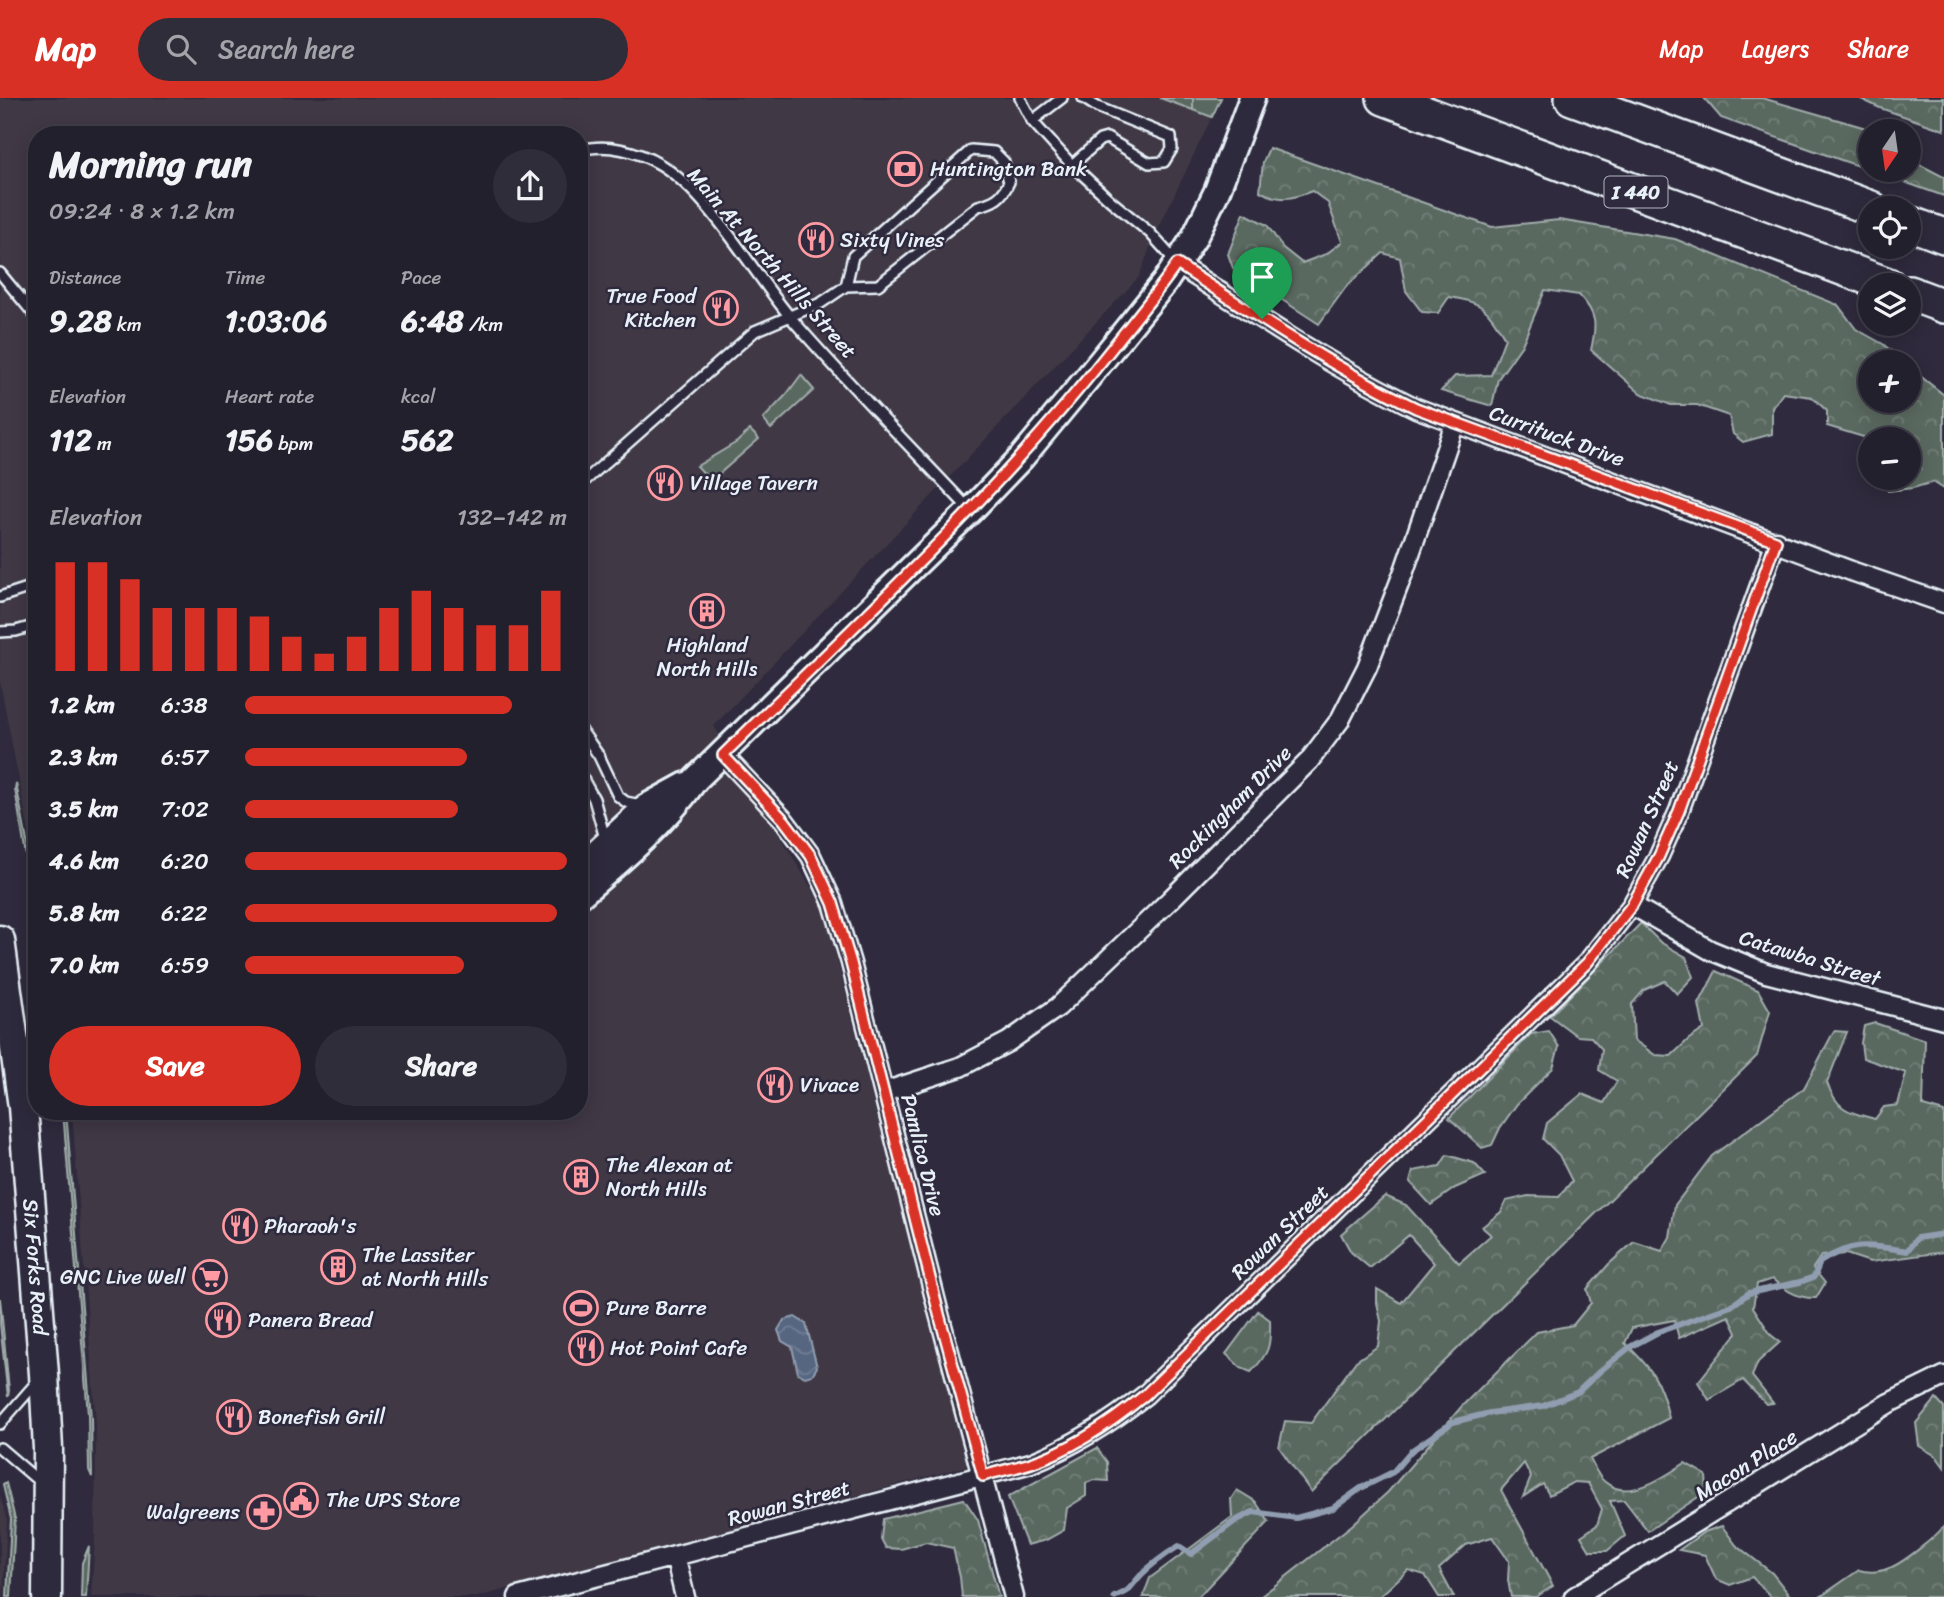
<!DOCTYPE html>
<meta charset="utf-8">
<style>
:root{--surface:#23202e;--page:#2f2d3a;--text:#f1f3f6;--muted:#a3a3aa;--line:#403e4a;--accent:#d93025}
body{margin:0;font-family:Sriracha,sans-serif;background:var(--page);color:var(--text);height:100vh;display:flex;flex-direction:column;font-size:26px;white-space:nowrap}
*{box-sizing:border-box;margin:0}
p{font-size:23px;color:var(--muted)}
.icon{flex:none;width:38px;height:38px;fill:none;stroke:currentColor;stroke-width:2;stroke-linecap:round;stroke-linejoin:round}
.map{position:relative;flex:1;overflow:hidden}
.sheet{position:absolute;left:28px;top:28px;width:560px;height:994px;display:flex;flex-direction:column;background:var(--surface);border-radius:28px;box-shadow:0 4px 18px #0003,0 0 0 2px var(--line)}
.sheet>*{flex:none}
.needle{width:46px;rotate:193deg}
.fabs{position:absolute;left:1858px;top:21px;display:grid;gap:14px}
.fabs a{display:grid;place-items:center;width:63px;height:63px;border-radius:50%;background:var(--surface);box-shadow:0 4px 18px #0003,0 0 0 2px var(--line);font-size:35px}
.pin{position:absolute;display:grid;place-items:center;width:60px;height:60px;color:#fff;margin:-72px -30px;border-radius:50% 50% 50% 0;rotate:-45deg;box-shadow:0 0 7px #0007}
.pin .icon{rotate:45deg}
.round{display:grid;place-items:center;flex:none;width:74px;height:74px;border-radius:37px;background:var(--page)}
.summary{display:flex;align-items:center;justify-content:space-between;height:119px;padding:0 21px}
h1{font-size:38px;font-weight:800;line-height:52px}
.stats{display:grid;grid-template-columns:repeat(3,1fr);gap:10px;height:119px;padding:7px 21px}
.stats div{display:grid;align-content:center}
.stats b{font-size:30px;font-weight:800}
.stats small{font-size:19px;font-weight:400}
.stats p{font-size:19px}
.chart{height:196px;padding:14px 21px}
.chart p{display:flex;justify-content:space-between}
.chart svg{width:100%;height:126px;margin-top:7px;stroke:var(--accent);stroke-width:6}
.button{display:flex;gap:14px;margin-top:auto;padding:14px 21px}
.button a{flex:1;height:80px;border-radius:42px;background:var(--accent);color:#fff;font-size:28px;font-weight:800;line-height:80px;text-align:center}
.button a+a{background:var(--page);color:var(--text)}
ul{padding:0 21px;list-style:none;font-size:23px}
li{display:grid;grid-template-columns:112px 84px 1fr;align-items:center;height:52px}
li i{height:18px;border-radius:9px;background:var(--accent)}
header{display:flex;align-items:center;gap:42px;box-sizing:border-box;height:98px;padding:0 35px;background:var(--accent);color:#fff}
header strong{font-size:33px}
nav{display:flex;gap:38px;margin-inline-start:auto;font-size:24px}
.search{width:490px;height:63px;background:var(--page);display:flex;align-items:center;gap:18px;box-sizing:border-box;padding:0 24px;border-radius:38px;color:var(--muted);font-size:26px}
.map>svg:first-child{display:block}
.built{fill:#403844}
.grass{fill:#5a6960;stroke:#a1adac;stroke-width:2}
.forest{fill:url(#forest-crowns);stroke:#a1adac;stroke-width:2}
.water{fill:url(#water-waves);stroke:#919eb1;stroke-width:2}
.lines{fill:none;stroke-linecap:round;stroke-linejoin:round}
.stream{stroke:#919eb1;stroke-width:6}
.service-casing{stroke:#e8f1f8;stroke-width:14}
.minor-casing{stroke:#e8f1f8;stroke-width:23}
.secondary-casing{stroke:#e8f1f8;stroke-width:30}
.primary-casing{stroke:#e8f1f8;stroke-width:33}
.motorway-casing{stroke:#e8f1f8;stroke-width:38}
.service{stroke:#2f2a3d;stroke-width:9}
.minor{stroke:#2f2a3d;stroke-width:18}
.secondary{stroke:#2f2a3d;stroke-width:24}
.primary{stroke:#2f2a3d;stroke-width:28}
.motorway{stroke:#2f2a3d;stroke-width:33}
.route-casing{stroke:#fff;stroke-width:14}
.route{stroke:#d93025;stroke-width:9}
.labels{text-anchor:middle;stroke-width:5;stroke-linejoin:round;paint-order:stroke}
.shield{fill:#2f2a3d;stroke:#b0b5c0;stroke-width:2}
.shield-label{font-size:19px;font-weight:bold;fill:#e8f1f8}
.poi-label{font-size:21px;fill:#e8f1f8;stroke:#2f2a3d;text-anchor:start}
.street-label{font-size:21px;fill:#e8f1f8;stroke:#2f2a3d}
</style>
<header>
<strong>Map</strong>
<div class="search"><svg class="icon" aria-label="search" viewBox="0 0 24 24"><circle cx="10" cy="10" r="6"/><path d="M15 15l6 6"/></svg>Search here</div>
<nav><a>Map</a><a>Layers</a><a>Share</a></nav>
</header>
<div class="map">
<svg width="1944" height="1499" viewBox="0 0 1944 1499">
<defs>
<pattern id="forest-crowns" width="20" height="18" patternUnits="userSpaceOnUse" patternTransform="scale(1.75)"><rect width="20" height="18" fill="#5a6960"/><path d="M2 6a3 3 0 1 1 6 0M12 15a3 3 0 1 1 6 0" fill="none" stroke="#727f78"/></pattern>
<pattern id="water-waves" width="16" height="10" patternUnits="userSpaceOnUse" patternTransform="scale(1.75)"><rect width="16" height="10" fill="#576681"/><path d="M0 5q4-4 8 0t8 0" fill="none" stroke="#6f7c94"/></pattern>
</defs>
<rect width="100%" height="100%" fill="#2f2a3d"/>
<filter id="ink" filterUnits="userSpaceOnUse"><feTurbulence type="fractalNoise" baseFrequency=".0143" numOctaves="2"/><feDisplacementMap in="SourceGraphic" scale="14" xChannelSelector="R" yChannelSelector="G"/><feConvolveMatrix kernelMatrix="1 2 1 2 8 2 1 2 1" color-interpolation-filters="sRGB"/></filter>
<g filter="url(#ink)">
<path class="built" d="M0 0H1160L1212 19 1154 139 1139 179 714 628 824 811 967 1368 477 1499H91L95 1440 96 1327 72 1013H579V37H37V776L0 584Z
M0 1397 7 1422 3 1499H0Z"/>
<path class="grass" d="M1193 0H1221L1212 19 1193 12Z
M801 277 814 292 771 331 763 321 786 297Z
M750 332 759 341 711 383 697 368 737 344Z
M16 685 37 797V804L33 801 15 691Z
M63 1013H66L91 1320 92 1379 89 1372 88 1317Z
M0 1200 9 1292 8 1299 0 1226Z
M6 1385 15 1421 11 1499H7L11 1421 3 1387Z
M89 1448 86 1499H81L82 1465Z"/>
<path class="forest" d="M1160 0H1193V12Z
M1704 0H1762L1866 30 1871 34V72H1909V61L1944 79V98L1721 20Z
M1859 0H1944V32L1880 10Z
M1269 50 1492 129 1559 122 1675 141 1838 207 1856 231 1883 246 1904 264H1871V303H1909V269L1944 297V391L1933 384 1913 390 1888 393 1881 380H1909V341H1871V354L1868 352 1870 341 1827 328V313L1812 299 1783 295 1772 310V336L1743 344 1733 336 1729 318 1697 307H1671L1640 295 1591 252C1597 226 1597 216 1579 197L1545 192 1522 247 1498 281 1492 308 1441 293 1455 278 1491 277 1505 240C1487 211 1484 204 1449 199L1438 215 1422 214 1406 193 1400 160 1383 155 1346 189 1319 226 1233 170 1228 156 1244 115 1267 127 1283 150 1302 165 1326 156 1342 144 1328 105 1312 93C1292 101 1280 104 1260 93L1263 64Z
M1641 825 1660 844 1686 859 1693 879 1677 896 1665 883 1644 892 1632 906 1634 942 1655 957 1671 958 1689 941 1704 931 1699 906 1716 873 1758 892 1770 913 1757 958 1311 1394 1279 1349 1285 1323 1311 1325 1356 1263 1378 1248 1381 1223 1377 1205V1191L1401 1205 1434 1165 1409 1137 1370 1170 1351 1154 1341 1136 1385 1098 1406 1107 1459 1165 1491 1137 1482 1129 1501 1114 1506 1103 1528 1098 1559 1099 1572 1083 1559 1057 1543 1041 1547 1025 1582 996 1604 1005 1617 983 1599 972 1602 951 1591 939 1577 938 1550 918Z
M1875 925 1925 942 1923 1008 1944 1014V1154L1870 1164 1846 1156 1821 1158 1813 1170 1825 1185 1816 1200C1797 1201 1786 1192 1772 1181L1757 1186 1753 1209 1771 1237 1780 1244 1758 1264 1752 1278 1773 1305 1766 1306 1743 1282 1709 1302 1698 1284 1737 1235 1729 1218 1679 1240 1674 1222 1632 1230 1625 1245C1652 1271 1660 1281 1669 1320L1590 1361C1594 1368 1598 1379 1605 1384 1629 1404 1664 1379 1685 1365L1706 1377 1707 1393 1648 1433 1624 1402 1610 1403 1625 1438 1607 1453H1590L1581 1438 1597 1427 1602 1411 1588 1385 1574 1384 1549 1397 1543 1386 1523 1399 1531 1379 1524 1365 1501 1392 1553 1488 1536 1499H1511L1508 1482 1509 1463 1492 1439 1466 1447 1439 1471 1454 1499H1439L1425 1477 1408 1472 1379 1499H1260L1352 1427 1388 1394 1462 1308 1537 1234 1573 1227 1591 1205 1587 1191 1609 1166 1634 1144 1662 1153 1670 1139 1675 1107 1712 1058 1804 990 1834 933 1847 934 1827 985C1838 1013 1848 1014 1875 1021L1884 1009 1898 1007 1906 975 1863 960 1861 945 1864 928Z
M1549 933 1559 949 1553 970 1517 1006 1500 1030 1492 1047 1482 1050 1449 1020 1531 936Z
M1447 1057 1474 1065 1485 1077 1455 1090 1431 1107 1410 1084 1413 1073 1440 1068Z
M1258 1213 1270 1222C1271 1248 1269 1256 1251 1274L1241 1270 1226 1256Z
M1936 1301 1944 1310V1369L1936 1358 1919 1348 1916 1325Z
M1097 1350 1107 1364 1108 1383 1094 1382 1086 1385V1398L1067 1410 1064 1432 1046 1442 1027 1447 1008 1399Z
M1237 1392 1255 1403 1269 1424 1198 1499H1143L1150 1480 1232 1419 1231 1401Z
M964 1401 978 1422 999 1499H962L960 1479 953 1450 926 1444 901 1451 886 1450 881 1441 883 1421Z
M1722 1428 1736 1447 1772 1475 1791 1499H1771L1752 1479 1730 1487 1716 1481 1705 1457 1679 1452 1704 1434Z
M1944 1428V1499H1820L1859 1472C1869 1475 1882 1474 1892 1469 1905 1463 1936 1439 1944 1428Z"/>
<path class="water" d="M795 1219 806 1226 817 1269 812 1277 805 1279 798 1275 792 1249 782 1243 778 1232 784 1222Z"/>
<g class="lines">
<path class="stream" d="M1114 1499C1132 1492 1129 1490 1141 1477 1152 1466 1166 1456 1179 1448L1191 1456 1235 1423 1253 1414 1296 1420 1333 1410 1361 1390 1393 1374 1411 1353 1453 1324 1490 1315 1543 1308 1578 1294 1600 1273 1630 1249 1658 1234 1731 1208 1749 1195 1800 1184 1814 1179 1820 1164C1853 1143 1869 1147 1907 1153L1917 1140 1944 1136"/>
<g class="service-casing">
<path id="service" d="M1020 0 1032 23 1072 67 1111 103 1150 135 1176 164
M1032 23 1062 0
M971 52 994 54 1004 64 1009 84C1002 100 994 104 978 108L878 187 846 188 853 158Z
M579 53C605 44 638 53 661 67 710 97 753 175 791 220 848 286 910 348 969 411
M1072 67 1100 42 1107 40 1149 65 1164 64 1172 51 1171 39 1097 9 1083 0
M0 175 37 220
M579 388 755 233 821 205 846 188
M0 499 37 487
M0 534 16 533 37 527
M579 629 599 658 618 698 626 704 641 707
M579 674 594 701 606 744
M0 1326 36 1285
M0 1350 41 1385"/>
</g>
<g class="minor-casing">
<path id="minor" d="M1177 166C1255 217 1332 269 1416 310L1854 474 1944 505
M723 657 784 722 811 758 833 805 851 865 939 1216 1014 1499
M1632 807 1710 852 1766 875 1944 921
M884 994 960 969 1008 944 1058 909 1170 802 1309 663 1340 622 1367 569 1404 473 1455 325
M675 1458 685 1499
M518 1499 1031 1365C1073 1348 1110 1325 1145 1297L1587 865 1632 807 1659 758 1679 713 1776 443
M1574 1499 1889 1305 1944 1278"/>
</g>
<g class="secondary-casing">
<path id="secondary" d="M579 771 646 709 686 687
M579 798C621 762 663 727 695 682L970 413 1022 359 1094 272 1165 184 1194 140 1217 93 1252 0
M18 966 37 965"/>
</g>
<g class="primary-casing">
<g id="primary">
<path id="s1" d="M0 842 23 1009 44 1276 48 1351 47 1499"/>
</g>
</g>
<g class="motorway-casing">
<path id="motorway" d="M1384 0 1888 187
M1572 0 1871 110
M1909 125 1944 138
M1909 195 1944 208"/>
</g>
<use href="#service" class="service"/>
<use href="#minor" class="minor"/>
<use href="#secondary" class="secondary"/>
<use href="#primary" class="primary"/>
<use href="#motorway" class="motorway"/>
</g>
</g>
<g class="lines" filter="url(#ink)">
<g class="route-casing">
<path id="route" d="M1177 166C1255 217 1332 269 1416 310L1776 443 1679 713 1659 758 1632 807 1587 865 1145 1297C1111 1325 1073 1351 1031 1365 1015 1370 999 1373 983 1378L939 1216 851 865 833 805 811 758 784 722 723 657C857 525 996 398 1112 250 1134 222 1157 195 1177 166Z"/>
</g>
<use href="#route" class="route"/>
</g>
<defs>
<g id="bank-ring" transform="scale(1.75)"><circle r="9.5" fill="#2f2a3d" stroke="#ff9aa2" stroke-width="1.5"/><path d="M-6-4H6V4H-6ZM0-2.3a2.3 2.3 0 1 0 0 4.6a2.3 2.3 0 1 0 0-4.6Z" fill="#ff9aa2"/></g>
<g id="restaurant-ring" transform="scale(1.75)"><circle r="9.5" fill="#2f2a3d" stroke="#ff9aa2" stroke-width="1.5"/><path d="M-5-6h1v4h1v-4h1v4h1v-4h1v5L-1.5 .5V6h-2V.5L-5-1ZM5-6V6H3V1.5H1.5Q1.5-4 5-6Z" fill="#ff9aa2"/></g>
<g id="building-ring" transform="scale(1.75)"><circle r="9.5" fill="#2f2a3d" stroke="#ff9aa2" stroke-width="1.5"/><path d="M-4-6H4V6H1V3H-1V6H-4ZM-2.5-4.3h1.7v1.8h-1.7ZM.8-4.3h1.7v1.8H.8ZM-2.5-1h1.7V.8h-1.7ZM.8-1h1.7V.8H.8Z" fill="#ff9aa2"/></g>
<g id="supermarket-ring" transform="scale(1.75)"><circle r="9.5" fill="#2f2a3d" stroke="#ff9aa2" stroke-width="1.5"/><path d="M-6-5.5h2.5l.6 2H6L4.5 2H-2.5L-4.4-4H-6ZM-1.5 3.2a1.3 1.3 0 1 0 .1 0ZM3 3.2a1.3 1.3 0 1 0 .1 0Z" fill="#ff9aa2"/></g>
<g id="stadium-ring" transform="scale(1.75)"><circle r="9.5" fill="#2f2a3d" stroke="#ff9aa2" stroke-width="1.5"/><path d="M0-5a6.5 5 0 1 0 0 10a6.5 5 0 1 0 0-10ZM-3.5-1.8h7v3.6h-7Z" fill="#ff9aa2"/></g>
<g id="civic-ring" transform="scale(1.75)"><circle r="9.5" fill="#2f2a3d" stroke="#ff9aa2" stroke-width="1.5"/><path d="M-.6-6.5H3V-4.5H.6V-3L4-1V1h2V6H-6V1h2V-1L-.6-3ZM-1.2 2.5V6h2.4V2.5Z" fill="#ff9aa2"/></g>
<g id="pharmacy-ring" transform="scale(1.75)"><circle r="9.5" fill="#2f2a3d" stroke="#ff9aa2" stroke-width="1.5"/><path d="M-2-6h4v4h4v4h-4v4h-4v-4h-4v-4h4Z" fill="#ff9aa2"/></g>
</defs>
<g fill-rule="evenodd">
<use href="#bank-ring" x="905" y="71"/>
<use href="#restaurant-ring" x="816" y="142"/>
<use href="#restaurant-ring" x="721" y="210"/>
<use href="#restaurant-ring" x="665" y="385"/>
<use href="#building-ring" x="707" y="513"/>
<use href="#restaurant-ring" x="775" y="987"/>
<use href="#building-ring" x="581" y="1079"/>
<use href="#restaurant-ring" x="240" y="1128"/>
<use href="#building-ring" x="338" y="1169"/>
<use href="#supermarket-ring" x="210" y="1179"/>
<use href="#stadium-ring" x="581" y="1210"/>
<use href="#restaurant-ring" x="223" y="1222"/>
<use href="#restaurant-ring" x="586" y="1250"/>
<use href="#restaurant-ring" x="234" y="1319"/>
<use href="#civic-ring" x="301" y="1402"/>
<use href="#pharmacy-ring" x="264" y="1414"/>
</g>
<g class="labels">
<rect class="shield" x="1604.5" y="78.5" width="63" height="31" rx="5"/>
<g class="shield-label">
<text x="1636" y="101">I 440</text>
</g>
<g class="poi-label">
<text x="930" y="78">Huntington Bank</text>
<text x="840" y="149">Sixty Vines</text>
<text x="696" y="205" text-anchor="end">True Food<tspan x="696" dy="24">Kitchen</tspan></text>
<text x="690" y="392">Village Tavern</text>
<text x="707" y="554" text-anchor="middle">Highland<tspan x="707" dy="24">North Hills</tspan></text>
<text x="800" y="994">Vivace</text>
<text x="606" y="1074">The Alexan at<tspan x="606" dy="24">North Hills</tspan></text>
<text x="264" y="1135">Pharaoh's</text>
<text x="362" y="1164">The Lassiter<tspan x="362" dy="24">at North Hills</tspan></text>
<text x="186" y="1186" text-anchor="end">GNC Live Well</text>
<text x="606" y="1217">Pure Barre</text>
<text x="248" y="1229">Panera Bread</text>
<text x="610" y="1257">Hot Point Cafe</text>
<text x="258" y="1326">Bonefish Grill</text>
<text x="326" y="1409">The UPS Store</text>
<text x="240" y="1421" text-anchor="end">Walgreens</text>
</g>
<g class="street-label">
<text transform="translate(772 165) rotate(49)" y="7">Main At North Hills Street</text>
<text transform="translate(1557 338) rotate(20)" y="7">Currituck Drive</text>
<text transform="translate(1230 709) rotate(-45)" y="7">Rockingham Drive</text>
<text transform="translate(1647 721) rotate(-66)" y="7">Rowan Street</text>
<text transform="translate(1810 860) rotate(17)" y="7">Catawba Street</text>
<text transform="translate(923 1057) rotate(76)" y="7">Pamlico Drive</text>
<text transform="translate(1280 1134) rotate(-44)" y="7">Rowan Street</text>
<text dy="7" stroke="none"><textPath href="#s1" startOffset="329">Six Forks Road</textPath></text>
<text transform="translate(1746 1367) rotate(-32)" y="7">Macon Place</text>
<text transform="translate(789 1405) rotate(-15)" y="7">Rowan Street</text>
</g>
</g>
</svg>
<div class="fabs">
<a><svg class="needle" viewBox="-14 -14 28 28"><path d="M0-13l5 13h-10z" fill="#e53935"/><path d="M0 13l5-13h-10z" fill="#a3a3aa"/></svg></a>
<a><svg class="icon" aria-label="locate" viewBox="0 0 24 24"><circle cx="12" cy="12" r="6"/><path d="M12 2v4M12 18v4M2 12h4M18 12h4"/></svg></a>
<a><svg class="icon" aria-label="layers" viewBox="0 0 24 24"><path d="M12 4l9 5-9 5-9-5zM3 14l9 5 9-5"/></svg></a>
<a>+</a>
<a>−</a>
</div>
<div class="pin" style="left:1262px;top:221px;background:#1e9e55"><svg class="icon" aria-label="arrive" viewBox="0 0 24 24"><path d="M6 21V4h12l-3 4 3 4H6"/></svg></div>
<section class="sheet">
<div class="summary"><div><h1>Morning run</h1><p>09:24 · 8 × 1.2 km</p></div><a class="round"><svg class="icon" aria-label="share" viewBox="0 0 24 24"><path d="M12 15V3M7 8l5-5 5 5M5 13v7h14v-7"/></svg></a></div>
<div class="stats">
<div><p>Distance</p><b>9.28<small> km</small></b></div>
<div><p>Time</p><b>1:03:06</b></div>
<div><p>Pace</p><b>6:48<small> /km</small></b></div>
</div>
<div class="stats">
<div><p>Elevation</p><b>112<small> m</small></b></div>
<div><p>Heart rate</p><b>156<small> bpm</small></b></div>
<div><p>kcal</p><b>562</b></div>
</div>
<div class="chart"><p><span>Elevation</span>132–142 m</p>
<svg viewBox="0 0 160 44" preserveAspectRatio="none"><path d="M5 44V6M15 44V6M25 44V12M35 44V22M45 44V22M55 44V22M65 44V25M75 44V32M85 44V38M95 44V32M105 44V22M115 44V16M125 44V22M135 44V28M145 44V28M155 44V16"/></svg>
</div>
<ul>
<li><b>1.2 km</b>6:38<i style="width:83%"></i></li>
<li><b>2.3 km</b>6:57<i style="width:69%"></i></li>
<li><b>3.5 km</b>7:02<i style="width:66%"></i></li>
<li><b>4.6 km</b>6:20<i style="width:100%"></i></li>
<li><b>5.8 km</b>6:22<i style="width:97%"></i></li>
<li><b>7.0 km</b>6:59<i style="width:68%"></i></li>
</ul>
<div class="button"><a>Save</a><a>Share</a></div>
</section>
</div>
